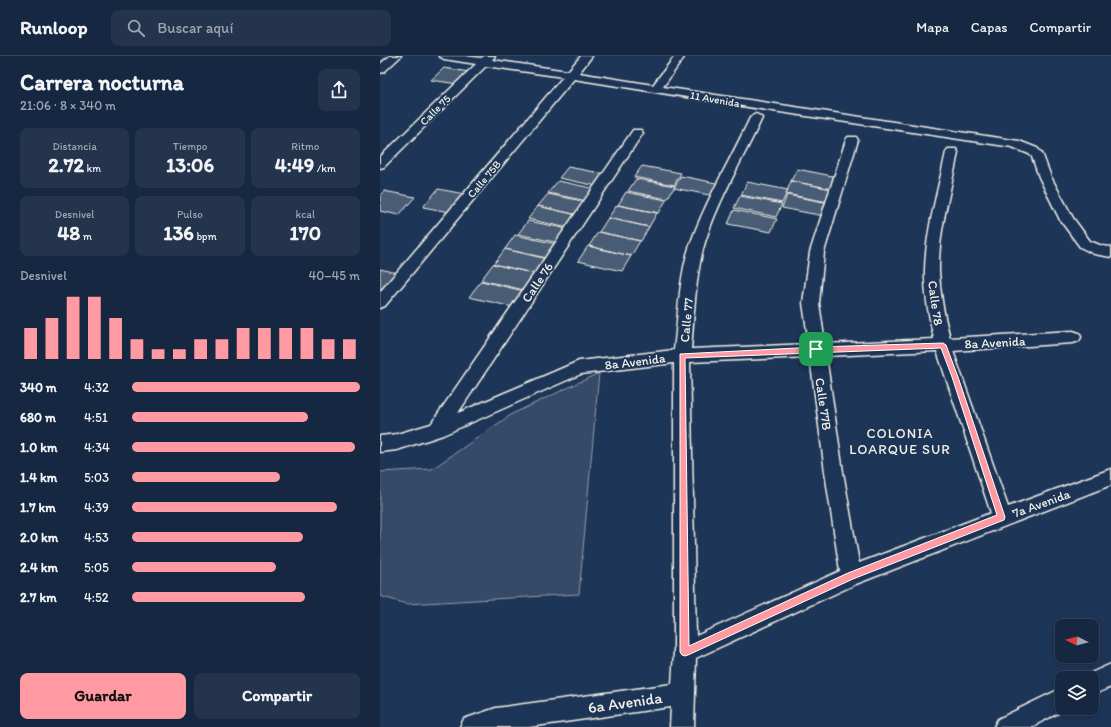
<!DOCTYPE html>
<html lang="es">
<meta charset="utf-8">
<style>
:root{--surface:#162841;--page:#23344c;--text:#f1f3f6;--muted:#9ea6b1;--line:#35445a;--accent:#ff9aa2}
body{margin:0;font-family:Itim,sans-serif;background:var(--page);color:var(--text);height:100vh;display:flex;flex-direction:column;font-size:15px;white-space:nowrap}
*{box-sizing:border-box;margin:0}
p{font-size:13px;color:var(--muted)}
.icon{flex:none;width:22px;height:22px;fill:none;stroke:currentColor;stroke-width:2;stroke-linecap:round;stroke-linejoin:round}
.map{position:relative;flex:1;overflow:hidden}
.panel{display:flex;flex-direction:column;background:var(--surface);width:380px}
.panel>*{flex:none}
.needle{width:26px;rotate:276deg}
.buttons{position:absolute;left:675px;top:563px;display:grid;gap:8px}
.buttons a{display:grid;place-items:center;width:44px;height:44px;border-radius:8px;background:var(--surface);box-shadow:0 2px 6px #0003,0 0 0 1px var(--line);font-size:20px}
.pin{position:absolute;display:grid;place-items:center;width:34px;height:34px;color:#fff;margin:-17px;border-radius:8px;box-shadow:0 2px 6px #0006}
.round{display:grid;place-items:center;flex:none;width:42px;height:42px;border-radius:8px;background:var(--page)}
.headline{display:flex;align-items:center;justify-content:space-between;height:68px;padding:0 20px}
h1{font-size:22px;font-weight:800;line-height:30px}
.figures{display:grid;grid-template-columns:repeat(3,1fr);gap:6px;height:68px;padding:4px 20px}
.figures div{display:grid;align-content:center;border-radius:8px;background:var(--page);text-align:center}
.figures b{font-size:20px;font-weight:800}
.figures small{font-size:11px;font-weight:400}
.figures p{font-size:11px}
.chart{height:112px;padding:8px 20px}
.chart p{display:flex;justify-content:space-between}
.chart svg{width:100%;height:72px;margin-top:4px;stroke:var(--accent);stroke-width:6}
.button{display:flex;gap:8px;margin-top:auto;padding:8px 20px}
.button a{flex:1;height:46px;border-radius:8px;background:var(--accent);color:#111;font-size:16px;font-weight:800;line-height:46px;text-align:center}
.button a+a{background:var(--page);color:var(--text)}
ul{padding:0 20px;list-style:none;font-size:13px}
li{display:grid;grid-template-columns:64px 48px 1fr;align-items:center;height:30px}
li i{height:10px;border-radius:5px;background:var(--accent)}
header{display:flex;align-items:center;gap:24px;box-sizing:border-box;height:56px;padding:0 20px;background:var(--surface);border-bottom:1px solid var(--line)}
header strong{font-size:19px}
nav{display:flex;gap:22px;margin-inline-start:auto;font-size:14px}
.search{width:280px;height:36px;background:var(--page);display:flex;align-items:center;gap:10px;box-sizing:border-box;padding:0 14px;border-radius:8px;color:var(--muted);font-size:15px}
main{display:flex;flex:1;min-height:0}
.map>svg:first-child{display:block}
.green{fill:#354a67;stroke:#949ea8}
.building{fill:#485b74;stroke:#f4f1e8}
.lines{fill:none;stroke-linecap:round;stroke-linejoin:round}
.minor-casing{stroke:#f4f1e8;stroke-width:3}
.minor{fill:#1d3557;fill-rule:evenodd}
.route{fill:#ff9aa2;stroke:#fff;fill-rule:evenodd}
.labels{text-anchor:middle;stroke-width:3.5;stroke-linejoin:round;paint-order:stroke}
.far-street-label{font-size:11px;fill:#f4f1e8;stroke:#1d3557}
.street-label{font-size:13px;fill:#f4f1e8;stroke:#1d3557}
.neighbourhood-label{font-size:14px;letter-spacing:1px;fill:#f4f1e8;stroke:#1d3557}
.near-street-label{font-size:16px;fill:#f4f1e8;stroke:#1d3557}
</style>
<header>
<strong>Runloop</strong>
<div class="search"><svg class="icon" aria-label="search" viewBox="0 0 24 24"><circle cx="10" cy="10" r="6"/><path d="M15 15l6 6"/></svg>Buscar aquí</div>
<nav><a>Mapa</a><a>Capas</a><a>Compartir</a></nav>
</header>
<main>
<section class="panel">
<div class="headline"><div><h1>Carrera nocturna</h1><p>21:06 · 8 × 340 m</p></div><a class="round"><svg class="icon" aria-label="share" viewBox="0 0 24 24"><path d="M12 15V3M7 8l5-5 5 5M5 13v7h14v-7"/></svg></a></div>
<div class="figures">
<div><p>Distancia</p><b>2.72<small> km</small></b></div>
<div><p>Tiempo</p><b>13:06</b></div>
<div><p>Ritmo</p><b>4:49<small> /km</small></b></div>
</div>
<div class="figures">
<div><p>Desnivel</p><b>48<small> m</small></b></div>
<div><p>Pulso</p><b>136<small> bpm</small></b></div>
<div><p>kcal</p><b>170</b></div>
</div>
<div class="chart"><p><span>Desnivel</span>40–45 m</p>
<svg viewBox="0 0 160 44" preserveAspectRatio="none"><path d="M5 44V25M15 44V19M25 44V6M35 44V6M45 44V19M55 44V32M65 44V38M75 44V38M85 44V32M95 44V32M105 44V25M115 44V25M125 44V25M135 44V25M145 44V32M155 44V32"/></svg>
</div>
<ul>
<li><b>340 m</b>4:32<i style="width:100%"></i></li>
<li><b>680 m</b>4:51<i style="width:77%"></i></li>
<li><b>1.0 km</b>4:34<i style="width:98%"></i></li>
<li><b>1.4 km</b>5:03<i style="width:65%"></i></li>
<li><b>1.7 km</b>4:39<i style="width:90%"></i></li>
<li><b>2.0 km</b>4:53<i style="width:75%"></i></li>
<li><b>2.4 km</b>5:05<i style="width:63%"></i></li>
<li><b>2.7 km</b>4:52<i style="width:76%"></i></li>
</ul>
<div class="button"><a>Guardar</a><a>Compartir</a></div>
</section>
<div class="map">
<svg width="731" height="671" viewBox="0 0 731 671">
<rect width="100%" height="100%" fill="#1d3557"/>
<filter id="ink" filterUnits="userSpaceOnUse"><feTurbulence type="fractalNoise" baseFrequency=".025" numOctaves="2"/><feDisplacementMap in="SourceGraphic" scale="8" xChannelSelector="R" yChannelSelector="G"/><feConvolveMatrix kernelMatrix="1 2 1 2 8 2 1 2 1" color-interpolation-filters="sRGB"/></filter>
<g filter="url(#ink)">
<path class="green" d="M219 317 199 538 27 548 0 540V416L52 413 132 358Z"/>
<path class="building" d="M64 12 89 16 77 28 51 24Z
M262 110 301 117 294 129 254 121Z
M188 111 226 118 217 130 179 122Z
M417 113 457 121 453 133 411 125Z
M301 120 341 128 334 140 294 132Z
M256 123 295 130 287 143 248 135Z
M178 125 216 133 207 145 168 137Z
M411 125 452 133 448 146 406 138Z
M367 126 408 134 402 147 361 139Z
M58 133 90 139 75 157 43 151Z
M4 135 35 141 19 159 0 155V140Z
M246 136 286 144 279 157 238 149Z
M168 138 207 146 198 159 158 150Z
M407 139 449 147 444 160 402 152Z
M360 140 402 148 396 161 354 152Z
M237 149 277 157 269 171 228 162Z
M158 150 197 159 188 172 148 163Z
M354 154 397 163 391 176 348 168Z
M228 162 269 171 261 185 219 176Z
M148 165 188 173 179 187 138 178Z
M218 176 260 185 251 200 209 190Z
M135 179 176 188 166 202 125 193Z
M208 190 251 200 242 215 198 205Z
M125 193 167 203 156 218 114 208Z
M113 208 156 218 144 234 101 224Z
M0 213 22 218 0 240Z
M101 225 144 235 133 251 89 241Z"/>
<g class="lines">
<g class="minor-casing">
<path id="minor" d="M10 0H21L4 16 0 17V8Z
M59 0H85L101 2 104 0H115L112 4 188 15 201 0H212L199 17 273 29 295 0H305L283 31 639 85 657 92 662 97 671 121 693 162 710 185 722 190 731 191V201L714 198 700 191 680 164 659 121 652 101 649 98 632 91 393 55 194 23 5 250 0 252V236L183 21 106 10 4 111 0 112V101L96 8 64 3Z
M376 58 380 60 382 62C363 103 335 150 323 193 315 225 314 260 311 293L429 288 423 247 430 196 466 84 468 81H476L478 84 444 196 439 247 445 288 554 283C549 260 544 237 545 213 546 174 558 135 566 96L568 93H576L578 96C571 135 558 175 559 215 560 238 564 260 570 282L693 275 699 277 701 281 699 285 693 287 573 295 628 451 731 413V429L476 528 316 602 314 671H290L291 651 149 671H80L84 663 116 652 292 628 294 596V307L201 318 63 379 17 394 0 396V380L17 378 51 368 253 74H261L263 77 78 357 199 305 294 294C298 263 299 222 309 192 324 147 350 105 370 62L372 60ZM557 295 611 457 479 507 463 416 446 300ZM430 301 445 416 460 515 316 580 310 306Z
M731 608V631L712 639V622H703L704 620Z
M682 632V652H688L651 671H614L618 663Z"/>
</g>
<use href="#minor" class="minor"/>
</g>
</g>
<path class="route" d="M563 287 566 289 578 321 625 461 624 464 473 523 308 599 305 600 302 599 300 596V298L436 291ZM561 292 572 321 617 459 468 517 309 590 305 302Z"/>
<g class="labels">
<g class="far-street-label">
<text transform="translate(335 43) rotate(10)" y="4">11 Avenida</text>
<text transform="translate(55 54) rotate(-45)" y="4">Calle 75</text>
<text transform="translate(104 123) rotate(-50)" y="4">Calle 75B</text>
</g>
<g class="street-label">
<text transform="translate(157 226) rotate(-56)" y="5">Calle 76</text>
<text transform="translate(556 247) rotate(82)" y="5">Calle 78</text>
<text transform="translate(306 264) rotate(-84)" y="5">Calle 77</text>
<text transform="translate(615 286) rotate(-3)" y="5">8a Avenida</text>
<text transform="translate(255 305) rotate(-7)" y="5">8a Avenida</text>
<text transform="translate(444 348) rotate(82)" y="5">Calle 77B</text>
<text transform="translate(661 447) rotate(-20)" y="5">7a Avenida</text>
</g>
<g class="neighbourhood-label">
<text x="520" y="382">COLONIA<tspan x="520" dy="16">LOARQUE SUR</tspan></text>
</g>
<g class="near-street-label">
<text transform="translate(245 646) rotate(-8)" y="6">6a Avenida</text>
</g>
</g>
</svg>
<div class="buttons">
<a><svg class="needle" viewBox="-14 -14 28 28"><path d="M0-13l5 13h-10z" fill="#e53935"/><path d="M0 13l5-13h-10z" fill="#9ea6b1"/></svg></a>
<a><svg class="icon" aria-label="layers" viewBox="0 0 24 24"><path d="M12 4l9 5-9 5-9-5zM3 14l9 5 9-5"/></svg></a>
</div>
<div class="pin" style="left:436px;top:293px;background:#1e9e55"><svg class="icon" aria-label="arrive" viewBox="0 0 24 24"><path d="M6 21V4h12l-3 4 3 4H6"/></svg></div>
</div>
</main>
